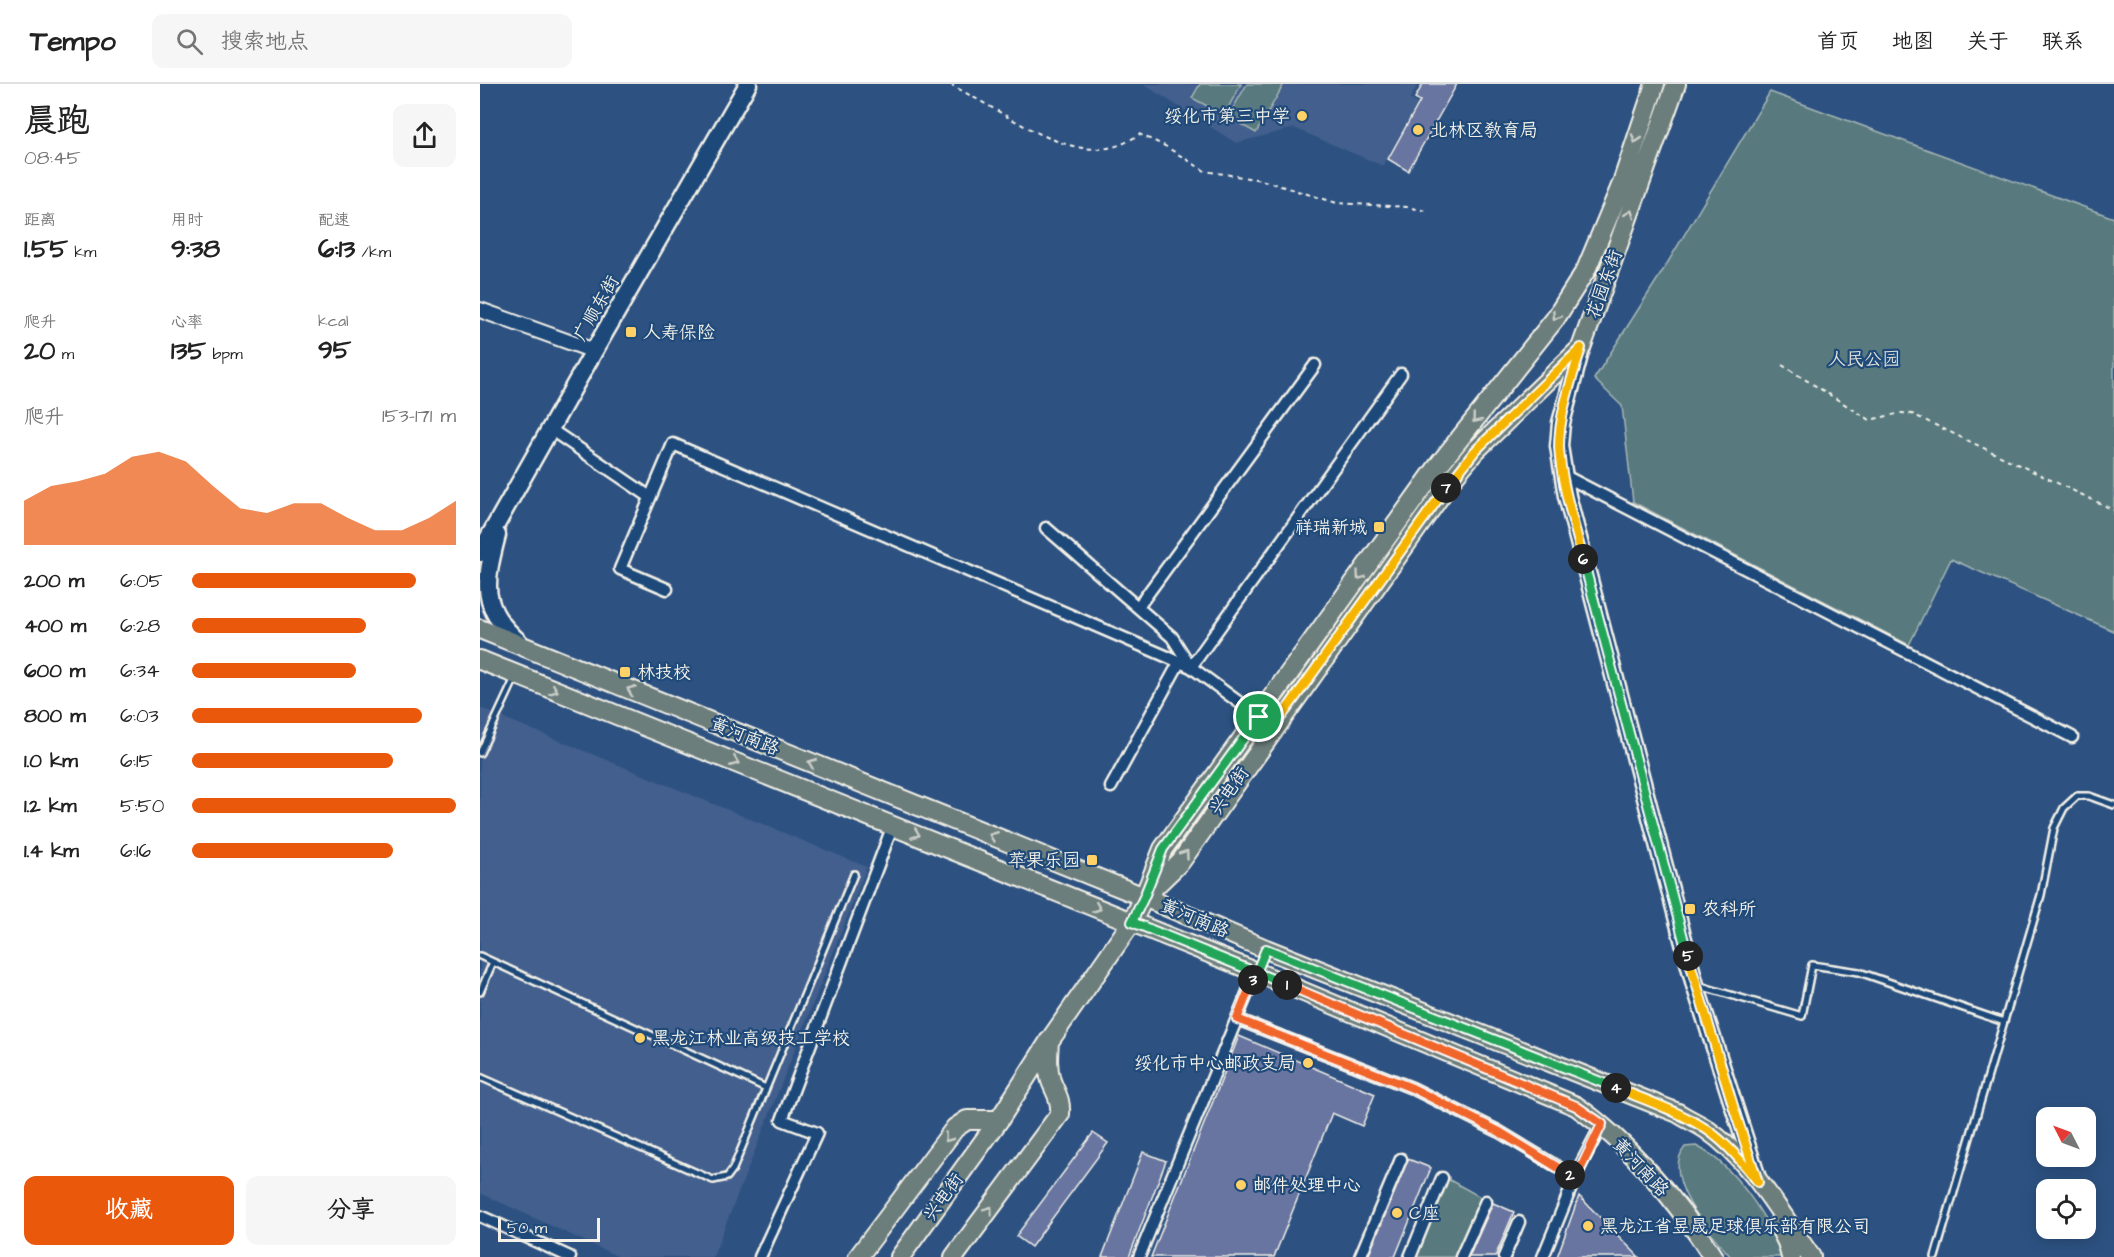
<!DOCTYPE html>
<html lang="zh">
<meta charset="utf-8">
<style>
:root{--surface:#fff;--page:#f6f6f6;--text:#222;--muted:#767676;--line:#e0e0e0;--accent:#ea580c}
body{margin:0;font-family:"Architects Daughter","LXGW WenKai TC",sans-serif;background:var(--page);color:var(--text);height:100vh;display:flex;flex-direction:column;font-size:22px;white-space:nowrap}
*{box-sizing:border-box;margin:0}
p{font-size:20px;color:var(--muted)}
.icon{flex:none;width:33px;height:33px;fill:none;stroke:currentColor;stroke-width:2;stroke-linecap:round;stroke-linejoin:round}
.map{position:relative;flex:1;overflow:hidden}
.side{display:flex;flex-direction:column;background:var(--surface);width:480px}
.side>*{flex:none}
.needle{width:39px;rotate:312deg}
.controls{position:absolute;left:1556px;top:1023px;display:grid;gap:12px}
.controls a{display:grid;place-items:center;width:60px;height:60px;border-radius:12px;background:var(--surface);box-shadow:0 3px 15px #0003;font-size:30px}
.scale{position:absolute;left:18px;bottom:15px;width:102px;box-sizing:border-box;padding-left:6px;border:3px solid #f4f1e8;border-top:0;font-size:16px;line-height:21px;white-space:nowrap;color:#f4f1e8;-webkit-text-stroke:4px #1f4a7a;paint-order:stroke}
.pin{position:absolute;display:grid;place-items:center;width:51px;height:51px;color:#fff;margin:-26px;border:3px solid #fff;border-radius:50%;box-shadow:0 2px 6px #0007}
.km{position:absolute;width:30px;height:30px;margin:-15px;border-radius:50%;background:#222;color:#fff;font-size:16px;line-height:30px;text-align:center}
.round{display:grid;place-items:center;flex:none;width:63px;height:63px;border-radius:12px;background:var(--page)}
.overview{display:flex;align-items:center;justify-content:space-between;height:102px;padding:0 24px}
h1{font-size:33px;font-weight:700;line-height:45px}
.figures{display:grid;grid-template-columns:repeat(3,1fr);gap:9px;height:102px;padding:6px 24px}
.figures div{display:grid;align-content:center}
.figures b{font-size:26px;font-weight:700}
.figures small{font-size:16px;font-weight:400}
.figures p{font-size:16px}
.chart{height:168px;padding:12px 24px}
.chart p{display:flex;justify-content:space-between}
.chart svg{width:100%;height:108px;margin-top:6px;fill:var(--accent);opacity:.7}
.button{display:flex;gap:12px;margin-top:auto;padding:12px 24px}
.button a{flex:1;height:69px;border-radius:12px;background:var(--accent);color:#fff;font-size:24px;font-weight:700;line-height:69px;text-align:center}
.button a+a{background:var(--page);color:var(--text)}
ul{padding:0 24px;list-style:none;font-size:20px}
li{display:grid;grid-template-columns:96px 72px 1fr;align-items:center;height:45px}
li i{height:15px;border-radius:8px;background:var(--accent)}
header{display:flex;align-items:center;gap:36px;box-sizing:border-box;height:84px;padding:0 30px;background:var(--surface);border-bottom:2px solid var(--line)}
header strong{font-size:28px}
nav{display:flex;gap:33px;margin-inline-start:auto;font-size:21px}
.search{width:420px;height:54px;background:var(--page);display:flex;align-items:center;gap:15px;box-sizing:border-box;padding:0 21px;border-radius:12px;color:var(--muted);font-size:22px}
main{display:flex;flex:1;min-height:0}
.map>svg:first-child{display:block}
.built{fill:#425f8d}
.green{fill:#587a7f;stroke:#a6b6b4;stroke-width:1.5}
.building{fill:#6774a1;stroke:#f4f1e8;stroke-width:1.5}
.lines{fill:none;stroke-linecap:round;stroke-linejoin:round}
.service-casing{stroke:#f4f1e8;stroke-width:10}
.minor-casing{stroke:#f4f1e8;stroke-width:15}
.tertiary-casing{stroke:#f4f1e8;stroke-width:18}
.secondary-casing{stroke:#f4f1e8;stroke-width:21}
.primary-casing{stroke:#f4f1e8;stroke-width:22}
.path{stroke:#f4f1e8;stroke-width:2;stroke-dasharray:4.5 4.5;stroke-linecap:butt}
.service{stroke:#1f4a7a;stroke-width:5}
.minor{stroke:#1f4a7a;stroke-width:10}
.tertiary{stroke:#1f4a7a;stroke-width:14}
.secondary{stroke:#1f4a7a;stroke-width:16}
.primary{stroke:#6c7e7c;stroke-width:18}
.oneway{stroke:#cbcec8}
.split-1-casing{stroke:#fff;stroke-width:12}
.split-2-casing{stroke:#fff;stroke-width:12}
.split-3-casing{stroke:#fff;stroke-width:12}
.split-4-casing{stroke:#fff;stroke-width:12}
.split-5-casing{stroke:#fff;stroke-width:12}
.split-6-casing{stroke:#fff;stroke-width:12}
.split-7-casing{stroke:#fff;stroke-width:12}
.split-8-casing{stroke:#fff;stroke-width:12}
.split-1{stroke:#22a559;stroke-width:8}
.split-2{stroke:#f0652b;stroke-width:8}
.split-3{stroke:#f0652b;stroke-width:8}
.split-4{stroke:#22a559;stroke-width:8}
.split-5{stroke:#f5b400;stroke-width:8}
.split-6{stroke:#22a559;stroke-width:8}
.split-7{stroke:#f5b400;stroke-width:8}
.split-8{stroke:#f5b400;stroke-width:8}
.poi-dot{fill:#ffd166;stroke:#1f4a7a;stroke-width:2}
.labels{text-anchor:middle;stroke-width:4.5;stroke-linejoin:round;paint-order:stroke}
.poi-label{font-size:18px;fill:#f4f1e8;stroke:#1f4a7a;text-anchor:start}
.street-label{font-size:18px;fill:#f4f1e8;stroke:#1f4a7a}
.park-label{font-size:18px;fill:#dddfd8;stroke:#1f4a7a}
</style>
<header>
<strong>Tempo</strong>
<div class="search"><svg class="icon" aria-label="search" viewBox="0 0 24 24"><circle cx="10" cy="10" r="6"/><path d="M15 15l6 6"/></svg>搜索地点</div>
<nav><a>首页</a><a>地图</a><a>关于</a><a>联系</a></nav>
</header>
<main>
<section class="side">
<div class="overview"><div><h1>晨跑</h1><p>08:45</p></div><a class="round"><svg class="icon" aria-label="share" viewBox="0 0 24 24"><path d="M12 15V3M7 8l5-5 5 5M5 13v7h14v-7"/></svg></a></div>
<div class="figures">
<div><p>距离</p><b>1.55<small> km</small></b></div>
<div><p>用时</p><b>9:38</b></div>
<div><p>配速</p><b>6:13<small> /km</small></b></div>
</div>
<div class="figures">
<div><p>爬升</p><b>20<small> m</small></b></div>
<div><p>心率</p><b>135<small> bpm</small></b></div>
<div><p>kcal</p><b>95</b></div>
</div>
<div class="chart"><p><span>爬升</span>153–171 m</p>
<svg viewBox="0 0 160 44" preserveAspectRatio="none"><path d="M0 44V26L10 20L20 18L30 15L40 8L50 6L60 10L70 20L80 29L90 31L100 27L110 27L120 33L130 38L140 38L150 33L160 26V44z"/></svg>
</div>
<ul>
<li><b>200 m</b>6:05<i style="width:85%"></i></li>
<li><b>400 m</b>6:28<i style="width:66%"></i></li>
<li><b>600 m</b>6:34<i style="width:62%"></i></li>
<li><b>800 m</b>6:03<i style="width:87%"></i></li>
<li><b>1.0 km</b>6:15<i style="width:76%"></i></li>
<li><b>1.2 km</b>5:50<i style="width:100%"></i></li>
<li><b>1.4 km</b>6:16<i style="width:76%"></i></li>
</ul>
<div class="button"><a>收藏</a><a>分享</a></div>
</section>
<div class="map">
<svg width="1634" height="1173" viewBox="0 0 1634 1173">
<rect width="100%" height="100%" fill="#2d5282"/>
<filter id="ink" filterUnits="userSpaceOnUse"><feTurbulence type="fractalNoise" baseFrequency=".0167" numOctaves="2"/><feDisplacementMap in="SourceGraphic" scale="12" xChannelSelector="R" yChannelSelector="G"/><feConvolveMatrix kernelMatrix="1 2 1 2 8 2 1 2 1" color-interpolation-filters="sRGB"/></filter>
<g filter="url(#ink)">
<path class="built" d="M663 0H938L930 15 937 20 903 82 814 44 756 59Z
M0 624 387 783 233 1173H139L0 1109Z"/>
<path class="green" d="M720 0H761L744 31 712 14Z
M767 0H804L776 49 748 33Z
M1290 8 1634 134V547L1471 475 1429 561 1153 418 1142 322 1114 295 1182 188Z
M1216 1062C1252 1079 1291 1135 1301 1173H1251C1230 1149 1180 1094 1205 1063Z
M966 1094 1006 1116 981 1173H935Z"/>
<path class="building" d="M943 0H977L928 87 908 75 940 17 935 14Z
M759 952 895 1010 882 1042 852 1029 794 1173H671Z
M613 1049 628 1059 551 1163 536 1152Z
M663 1068 686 1077 649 1173H622Z
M928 1075 951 1084 915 1173H888Z
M1099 1112 1159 1173H1077Z
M1013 1119 1034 1128 1015 1173H989Z"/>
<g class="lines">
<g class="service-casing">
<path id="service" d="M0 669 35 594
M0 872 286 1004
M1220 902 1322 932 1332 881 1379 888 1524 938
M0 908 13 878
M0 993 233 1096 247 1093 253 1085 374 790
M1455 1173 1561 811 1574 744 1584 724 1597 712H1609L1634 721"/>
</g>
<g class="minor-casing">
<path id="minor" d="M70 345 170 413
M1083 391 1592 653
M566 444 692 553 711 583 921 290
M187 505 140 485 193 360 711 583 779 633
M658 523 835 281
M631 703 699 579
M757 935 932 1004 1018 1047 1096 1094
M0 1132 90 1173
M280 1173 337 1049 302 1036 413 741
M659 1173 776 888
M880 1173 921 1075
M930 1173 962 1094
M981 1173 1006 1117
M1024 1173 1039 1138
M1063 1173 1100 1082 1122 1040"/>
</g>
<g class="tertiary-casing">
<path id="tertiary" d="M0 226 114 267"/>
</g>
<g class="secondary-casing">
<path id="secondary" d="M1101 264 1081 339 1079 362 1087 412 1215 901 1277 1094
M17 451C4 501 0 523 40 559
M0 469 114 267 268 0"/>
</g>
<g class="primary-casing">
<path id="primary" d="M0 545 664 813 786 865 1198 1029C1207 1035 1217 1039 1226 1045 1271 1076 1300 1129 1331 1173
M0 576 776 888 1096 1022C1150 1060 1198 1118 1233 1173
M670 807 701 777 975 391 995 367 1101 264 1196 0
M1298 1140 1307 1158 1311 1173
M378 1173 475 1044 487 1036H519
M420 1173 519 1036 570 956 652 838 664 813 683 765 961 378 1075 235 1106 186 1141 102 1175 0
M474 1173 580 1030C581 1015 576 1010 571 997 567 984 568 971 569 957"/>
</g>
<path class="path" d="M470 0C489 11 508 21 526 32 566 54 616 83 659 50L685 62 725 87 781 96 857 119 927 123 947 127
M1302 281 1390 336 1421 329 1432 330 1634 426"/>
<use href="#service" class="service"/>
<use href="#minor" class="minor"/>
<use href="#tertiary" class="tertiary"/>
<use href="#secondary" class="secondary"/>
<use href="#primary" class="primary"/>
</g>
<defs><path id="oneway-chevron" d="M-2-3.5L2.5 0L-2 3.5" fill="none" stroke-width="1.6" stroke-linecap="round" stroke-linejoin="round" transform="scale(1.5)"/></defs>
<g class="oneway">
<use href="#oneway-chevron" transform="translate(1156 55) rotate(109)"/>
<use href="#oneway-chevron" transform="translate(1150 130) rotate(-70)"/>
<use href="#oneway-chevron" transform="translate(1076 232) rotate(124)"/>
<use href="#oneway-chevron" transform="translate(996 335) rotate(129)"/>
<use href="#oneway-chevron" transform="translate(880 492) rotate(126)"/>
<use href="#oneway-chevron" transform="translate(74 606) rotate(22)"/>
<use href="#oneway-chevron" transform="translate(151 606) rotate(-158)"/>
<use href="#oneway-chevron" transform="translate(255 678) rotate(22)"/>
<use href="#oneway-chevron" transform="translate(332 679) rotate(-158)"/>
<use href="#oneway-chevron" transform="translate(436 750) rotate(22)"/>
<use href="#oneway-chevron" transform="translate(513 752) rotate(-158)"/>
<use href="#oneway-chevron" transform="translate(705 770) rotate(-54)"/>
<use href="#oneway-chevron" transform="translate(617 824) rotate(22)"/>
<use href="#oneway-chevron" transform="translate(468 1054) rotate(127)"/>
<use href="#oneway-chevron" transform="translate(509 1126) rotate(-54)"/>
</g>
</g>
<g class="lines" filter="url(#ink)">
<g class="split-1-casing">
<path id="split-1" d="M779 633 683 765 664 813 652 838 807 901"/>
</g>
<g class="split-2-casing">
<path id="split-2" d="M807 901 1096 1022 1122 1040 1096 1094 1090 1091"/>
</g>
<g class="split-3-casing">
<path id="split-3" d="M773 896 757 935 932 1004 1018 1047 1090 1091"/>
</g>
<g class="split-4-casing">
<path id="split-4" d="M773 896 786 865 1136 1004"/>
</g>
<g class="split-5-casing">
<path id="split-5" d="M1136 1004C1166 1016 1198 1027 1226 1045 1247 1059 1263 1079 1278 1098L1254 1025 1208 872"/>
</g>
<g class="split-6-casing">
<path id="split-6" d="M1103 475 1208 872"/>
</g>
<g class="split-7-casing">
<path id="split-7" d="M966 404 995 367 1101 264C1092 295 1079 330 1079 363 1081 400 1094 439 1103 475"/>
</g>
<g class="split-8-casing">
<path id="split-8" d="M779 633 794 643 966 404"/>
</g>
<use href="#split-1" class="split-1"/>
<use href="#split-2" class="split-2"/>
<use href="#split-3" class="split-3"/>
<use href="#split-4" class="split-4"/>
<use href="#split-5" class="split-5"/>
<use href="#split-6" class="split-6"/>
<use href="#split-7" class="split-7"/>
<use href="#split-8" class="split-8"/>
</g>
<g class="poi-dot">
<circle cx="822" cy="32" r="6"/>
<circle cx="938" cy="46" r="6"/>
<rect x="145" y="242" width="12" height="12" rx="3"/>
<rect x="893" y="437" width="12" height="12" rx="3"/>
<rect x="139" y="582" width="12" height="12" rx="3"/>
<rect x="606" y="770" width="12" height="12" rx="3"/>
<rect x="1204" y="819" width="12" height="12" rx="3"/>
<circle cx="160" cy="954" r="6"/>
<circle cx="828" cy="979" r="6"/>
<circle cx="761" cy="1101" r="6"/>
<circle cx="917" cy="1129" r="6"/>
<circle cx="1108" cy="1142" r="6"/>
</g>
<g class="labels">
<g class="poi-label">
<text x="810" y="38" text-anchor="end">绥化市第三中学</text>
<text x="950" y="52">北林区教育局</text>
<text x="163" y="254">人寿保险</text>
<text x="887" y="449" text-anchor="end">祥瑞新城</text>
<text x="157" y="594">林技校</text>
<text x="600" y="782" text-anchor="end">苹果乐园</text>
<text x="1222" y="831">农科所</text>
<text x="172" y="960">黑龙江林业高级技工学校</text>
<text x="816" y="985" text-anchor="end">绥化市中心邮政支局</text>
<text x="773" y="1107">邮件处理中心</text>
<text x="929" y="1135">C座</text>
<text x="1120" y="1148">黑龙江省昱晟足球俱乐部有限公司</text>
</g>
<g class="street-label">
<text transform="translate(1124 200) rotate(-70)" y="6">花园东街</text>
<text transform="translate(116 224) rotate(-60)" y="6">广顺东街</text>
<text transform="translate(265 652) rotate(22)" y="6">黄河南路</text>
<text transform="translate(749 707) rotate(-55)" y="6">兴电街</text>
<text transform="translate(715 834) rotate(23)" y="6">黄河南路</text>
<text transform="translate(1161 1083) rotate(47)" y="6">黄河南路</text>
<text transform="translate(463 1113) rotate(-54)" y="6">兴电街</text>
</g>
<g class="park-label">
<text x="1384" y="281">人民公园</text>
</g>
</g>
</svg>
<div class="controls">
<a><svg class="needle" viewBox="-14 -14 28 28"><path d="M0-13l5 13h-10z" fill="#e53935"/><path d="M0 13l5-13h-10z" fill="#767676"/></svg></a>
<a><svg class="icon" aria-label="locate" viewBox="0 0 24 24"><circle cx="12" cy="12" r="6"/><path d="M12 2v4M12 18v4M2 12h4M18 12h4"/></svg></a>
</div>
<div class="scale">50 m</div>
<div class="pin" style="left:779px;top:633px;background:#1e9e55"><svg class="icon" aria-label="arrive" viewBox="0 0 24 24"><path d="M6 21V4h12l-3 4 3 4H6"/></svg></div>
<b class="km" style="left:807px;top:901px">1</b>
<b class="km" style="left:1090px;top:1091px">2</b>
<b class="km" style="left:773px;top:896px">3</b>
<b class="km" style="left:1136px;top:1004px">4</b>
<b class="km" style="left:1208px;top:872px">5</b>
<b class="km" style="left:1103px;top:475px">6</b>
<b class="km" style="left:966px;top:404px">7</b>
</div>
</main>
